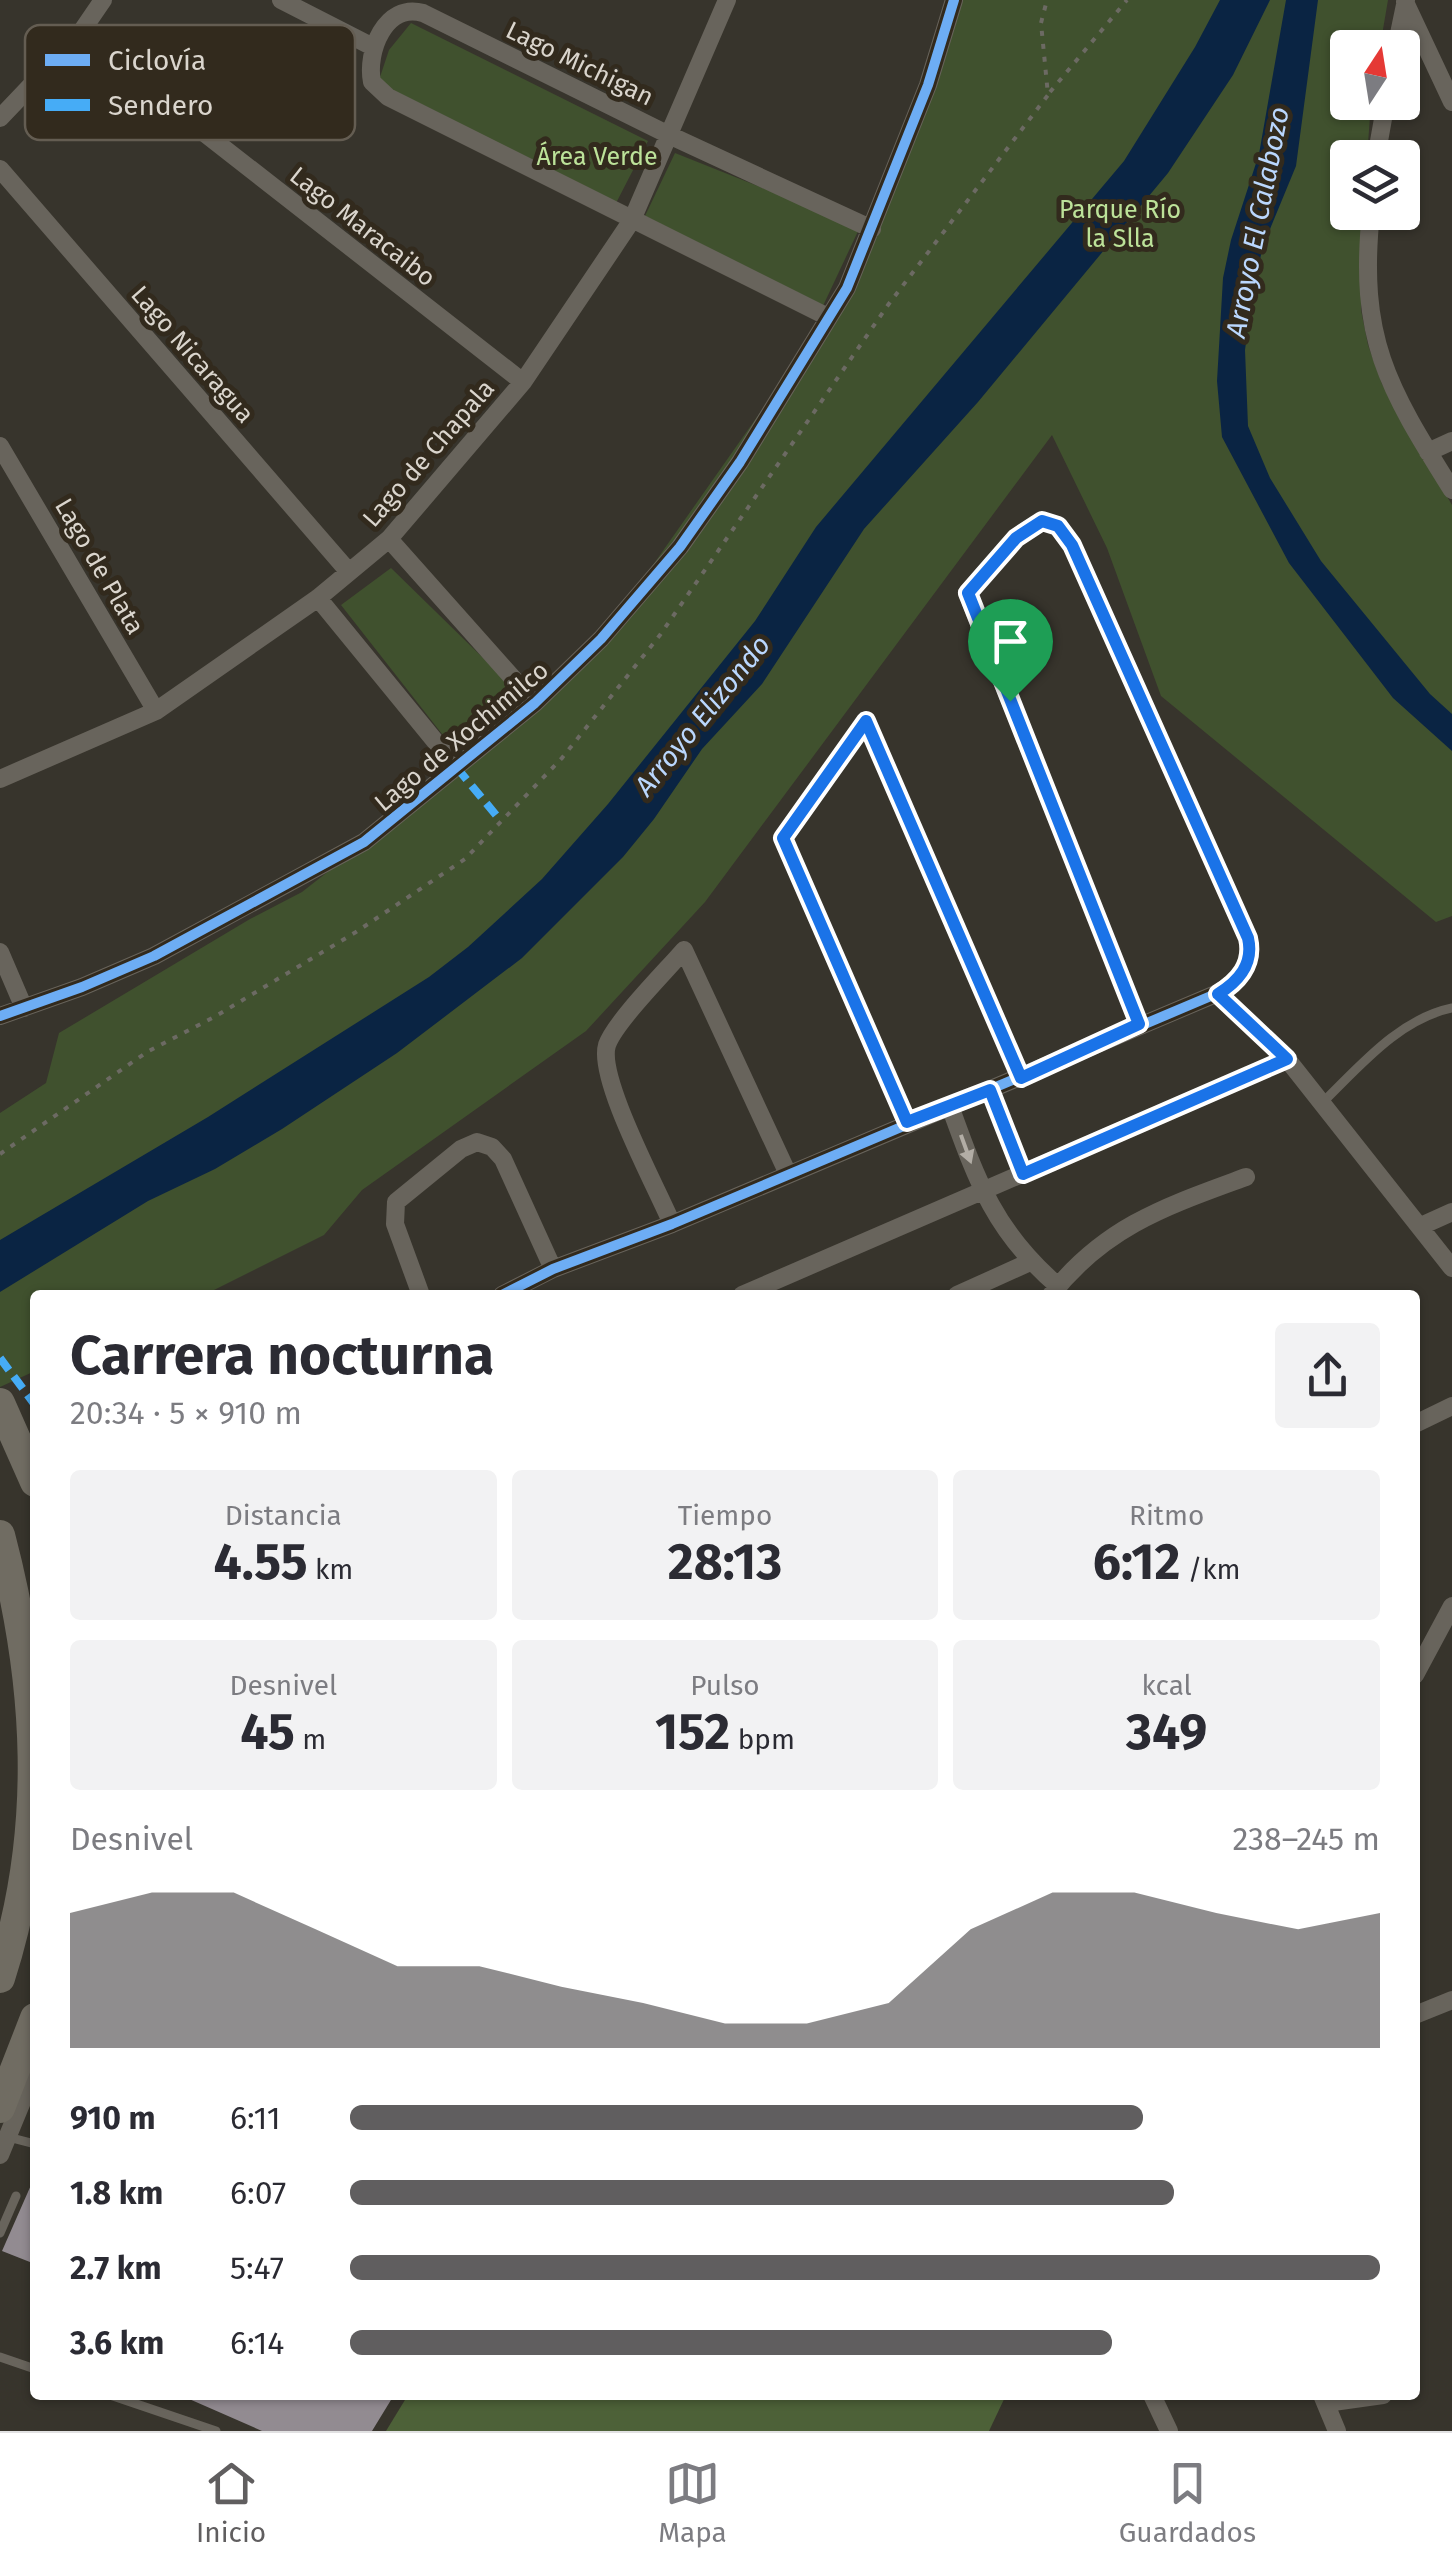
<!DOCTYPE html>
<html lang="es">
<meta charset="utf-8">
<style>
:root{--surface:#fff;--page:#f2f2f3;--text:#2b2b33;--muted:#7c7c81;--line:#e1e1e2;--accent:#605e5f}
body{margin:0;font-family:"Fira Sans",sans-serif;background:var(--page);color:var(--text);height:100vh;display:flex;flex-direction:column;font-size:38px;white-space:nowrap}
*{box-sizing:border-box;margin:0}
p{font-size:32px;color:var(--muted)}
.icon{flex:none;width:55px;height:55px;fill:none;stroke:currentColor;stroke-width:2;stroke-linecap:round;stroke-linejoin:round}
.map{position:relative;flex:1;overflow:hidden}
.details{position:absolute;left:30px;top:1290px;width:1390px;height:1110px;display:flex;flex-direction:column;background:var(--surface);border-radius:10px;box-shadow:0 2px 8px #0004}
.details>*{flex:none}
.needle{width:65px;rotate:12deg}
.fabs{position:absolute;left:1330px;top:30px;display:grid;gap:20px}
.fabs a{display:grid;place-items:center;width:90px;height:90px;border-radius:10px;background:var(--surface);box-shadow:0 2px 8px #0004;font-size:50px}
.pin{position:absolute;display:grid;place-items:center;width:85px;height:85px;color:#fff;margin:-102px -42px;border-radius:50% 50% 50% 0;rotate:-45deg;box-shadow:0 0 10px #0007}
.pin .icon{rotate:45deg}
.round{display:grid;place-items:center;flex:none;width:105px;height:105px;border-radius:10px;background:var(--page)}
.headline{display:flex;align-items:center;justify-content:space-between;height:170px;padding:0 40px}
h1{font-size:55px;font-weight:700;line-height:75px}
.metrics{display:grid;grid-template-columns:repeat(3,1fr);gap:15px;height:170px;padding:10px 40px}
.metrics div{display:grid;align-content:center;border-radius:10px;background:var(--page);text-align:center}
.metrics b{font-size:50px;font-weight:700}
.metrics small{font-size:28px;font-weight:400}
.metrics p{font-size:28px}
.chart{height:280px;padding:20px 40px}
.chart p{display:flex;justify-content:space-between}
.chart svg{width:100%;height:180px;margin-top:10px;fill:var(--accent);opacity:.7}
ul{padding:0 40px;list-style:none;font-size:32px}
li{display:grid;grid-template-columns:160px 120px 1fr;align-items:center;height:75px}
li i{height:25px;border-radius:12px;background:var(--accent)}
.dock{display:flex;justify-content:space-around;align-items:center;height:140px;border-top:2px solid var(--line);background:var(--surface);font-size:28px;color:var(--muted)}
.dock a{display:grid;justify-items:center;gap:5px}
.dock .on{color:var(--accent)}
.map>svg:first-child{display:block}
.green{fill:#40512e}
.forest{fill:#4d6138}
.water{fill:#0a2443}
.building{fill:#928b91}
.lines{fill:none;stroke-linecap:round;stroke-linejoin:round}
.path{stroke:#6c6a63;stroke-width:4;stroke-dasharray:5 8;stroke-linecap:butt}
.service{stroke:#68645c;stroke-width:9}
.minor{stroke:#68645c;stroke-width:18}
.trunk{stroke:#706c62;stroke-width:30}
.quiet{stroke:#46acf6;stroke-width:8;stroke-dasharray:15 8;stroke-linecap:butt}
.cycleway-casing{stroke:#322a1d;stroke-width:16}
.cycleway{stroke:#6dadf4;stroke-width:10}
.oneway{fill:#b2ada5}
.route-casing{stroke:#fff;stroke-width:20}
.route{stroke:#1a73e8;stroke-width:12}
.labels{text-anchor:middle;stroke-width:10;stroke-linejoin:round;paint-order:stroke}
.street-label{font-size:25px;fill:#dad5cd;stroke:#322a1d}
.park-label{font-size:25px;fill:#bce299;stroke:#322a1d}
.water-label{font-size:28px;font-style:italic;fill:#bad7fe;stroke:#322a1d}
.key{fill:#322a1d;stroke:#645d52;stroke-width:2.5}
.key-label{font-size:28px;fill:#dad5cd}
</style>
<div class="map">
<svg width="1452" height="2431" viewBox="0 0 1452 2431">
<rect width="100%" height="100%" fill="#37342c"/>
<path class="green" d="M954 0H1388L1380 47 1348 48V102L1371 103 1367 157 1348 158V212L1363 213 1361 310 1368 345 1382 384 1452 505V916L1436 922 1161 696 1107 548 1052 435 705 902 586 1031 362 1190 324 1235 204 1295H35V1371L0 1387V1113L46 1083 59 1033 250 919 302 892 413 805 601 639 811 340 872 228Z
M411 23 648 141 614 207 378 83 389 50Z
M675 153 860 227 822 308 645 216Z
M391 568 521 695 453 748 341 605Z"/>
<path class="forest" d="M408 2395H1006L989 2431H386Z"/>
<path class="water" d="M1220 0H1270L1233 75 1168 173 978 402 864 529 762 684 702 749 654 819 623 857 522 958 397 1053 282 1129 215 1169 148 1201 0 1292V1240L208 1117 429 977 468 947 542 879 608 804 755 621 816 527 1124 161 1195 47Z
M1286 0H1318L1296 166 1263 246 1253 290 1245 350 1248 426 1270 478 1321 561 1430 694 1452 714V751L1393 698 1289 563 1222 437 1217 381 1223 278 1231 240 1259 154Z"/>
<path class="building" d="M35 2176V2264L2 2251Z
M180 2395H394L372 2431H262Z"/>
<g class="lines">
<path class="path" d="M1050 92 1127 0
M0 1154 147 1052 216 1016 356 932 465 859 562 758 660 635 888 305 1048 95 1041 23 1047 0"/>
<path class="service" d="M1323 1102C1360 1066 1399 1019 1452 1008
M8 2137 35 2144
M0 2233 16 2196
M0 2357 35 2369
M110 2395 216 2431"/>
<path class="minor" d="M281 0 373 47
M1405 2 1452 102
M79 35 523 382
M1396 48 1406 0
M0 118 79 35 103 0
M1376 158 1386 102
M0 169 349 572
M1371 212C1358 339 1387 386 1452 490
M828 317 388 97 372 82C366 52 385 2 423 13L669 135 872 229
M0 446 156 711
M1428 452 1452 441
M389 539 535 703
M318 598 457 768
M866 721 783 839 907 1123
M866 721 1021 1078
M0 779 156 711 318 598 389 539 523 382 632 220 727 0
M0 952 24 1008
M1218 993 1287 1059 1452 1268
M0 1016 82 987 154 956 364 842 535 703 601 639 680 547 740 462 847 288 928 85 954 0
M990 1090 1023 1174
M950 1106C977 1181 995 1232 1058 1286
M672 1224C657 1188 597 1078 607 1045 615 1022 666 971 684 950L788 1174
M1421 1226 1452 1212
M421 1295 395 1224 396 1202 461 1149 477 1142 492 1147 503 1159 553 1269
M502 1295 553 1269 672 1224 1218 993C1239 981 1254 964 1248 938L1072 545 1058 526 1042 521 1016 538 967 593 1139 1024
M742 1295 1287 1059
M957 1295 1030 1262
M1051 1295C1105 1226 1167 1206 1246 1177
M1415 1424 1452 1406
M1415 1675 1452 1606
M1415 2015 1452 2000
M0 2155 35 2070
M1152 2395 1169 2431
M1322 2395 1337 2431
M1326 2403 1383 2395"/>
<path class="trunk" d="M0 1403 35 1482
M0 1535C39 1683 48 1830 0 1978
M0 2108 35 2018"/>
<path class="quiet" d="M457 768 501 821
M0 1358 35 1405"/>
<g class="cycleway-casing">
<path id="cycleway" d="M0 1016 82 987 154 956 364 842 535 703 601 639 680 547 740 462 847 288 928 85 954 0
M502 1295 553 1269 672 1224 1218 993C1239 981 1254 964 1248 938L1072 545 1058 526 1042 521 1016 538 967 593 1139 1024"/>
</g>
<use href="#cycleway" class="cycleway"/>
</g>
<defs><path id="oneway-solid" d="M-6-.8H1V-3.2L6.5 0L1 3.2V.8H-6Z" transform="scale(2.5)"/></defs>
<use class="oneway" href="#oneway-solid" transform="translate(966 1149) rotate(70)"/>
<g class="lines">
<g class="route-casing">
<path id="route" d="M1042 521 1058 526 1072 545 1248 938C1254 964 1239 981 1218 994L1287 1059 1023 1174 990 1090 907 1122 783 838 866 721 1021 1078 1139 1024 968 593 1016 538Z"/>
</g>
<use href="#route" class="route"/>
</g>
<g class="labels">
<g class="street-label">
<text transform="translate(580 63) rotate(26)" y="9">Lago Michigan</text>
<text transform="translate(363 226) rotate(38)" y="9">Lago Maracaibo</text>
<text transform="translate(193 354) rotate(49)" y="9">Lago Nicaragua</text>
<text transform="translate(428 453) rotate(-49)" y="9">Lago de Chapala</text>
<text transform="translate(100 566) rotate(60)" y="9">Lago de Plata</text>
<text transform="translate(461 736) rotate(-40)" y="9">Lago de Xochimilco</text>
</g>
<g class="park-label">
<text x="597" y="165">Área Verde</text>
<text x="1120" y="218">Parque Río<tspan x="1120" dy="29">la Slla</tspan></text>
</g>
<g class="water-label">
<text transform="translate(1257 222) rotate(-79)" y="10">Arroyo El Calabozo</text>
<text transform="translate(702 715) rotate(-51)" y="10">Arroyo Elizondo</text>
</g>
</g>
<rect x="25" y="25" width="330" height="115" rx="15" class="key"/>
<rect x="45" y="54" width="45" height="12" fill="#6dadf4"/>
<rect x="45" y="99" width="45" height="12" fill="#46acf6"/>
<g class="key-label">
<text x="108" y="70">Ciclovía</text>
<text x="108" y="115">Sendero</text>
</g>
</svg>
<div class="fabs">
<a><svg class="needle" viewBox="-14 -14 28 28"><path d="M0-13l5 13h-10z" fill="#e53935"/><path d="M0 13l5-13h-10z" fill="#7c7c81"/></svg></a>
<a><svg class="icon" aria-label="layers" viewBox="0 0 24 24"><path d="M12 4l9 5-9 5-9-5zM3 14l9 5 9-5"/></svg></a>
</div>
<div class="pin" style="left:1010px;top:701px;background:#1e9e55"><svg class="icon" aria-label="arrive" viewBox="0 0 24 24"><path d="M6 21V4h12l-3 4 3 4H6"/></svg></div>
<section class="details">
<div class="headline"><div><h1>Carrera nocturna</h1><p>20:34 · 5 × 910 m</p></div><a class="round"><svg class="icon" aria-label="share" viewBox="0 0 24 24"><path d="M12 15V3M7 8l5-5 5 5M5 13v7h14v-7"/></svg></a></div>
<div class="metrics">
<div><p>Distancia</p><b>4.55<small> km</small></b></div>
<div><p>Tiempo</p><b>28:13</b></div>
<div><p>Ritmo</p><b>6:12<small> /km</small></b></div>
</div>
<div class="metrics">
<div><p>Desnivel</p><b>45<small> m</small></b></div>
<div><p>Pulso</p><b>152<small> bpm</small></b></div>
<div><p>kcal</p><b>349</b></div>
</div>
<div class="chart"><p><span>Desnivel</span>238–245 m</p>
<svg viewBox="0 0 160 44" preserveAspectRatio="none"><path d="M0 44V11L10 6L20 6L30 15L40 24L50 24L60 29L70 33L80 38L90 38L100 33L110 15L120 6L130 6L140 11L150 15L160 11V44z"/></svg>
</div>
<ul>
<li><b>910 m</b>6:11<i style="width:77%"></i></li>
<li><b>1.8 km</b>6:07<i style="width:80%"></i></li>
<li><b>2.7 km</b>5:47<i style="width:100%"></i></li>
<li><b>3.6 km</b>6:14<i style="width:74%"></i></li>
</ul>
</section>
</div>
<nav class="dock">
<a class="on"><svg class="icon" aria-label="home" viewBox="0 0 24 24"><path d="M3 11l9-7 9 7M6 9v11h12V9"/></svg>Inicio</a>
<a><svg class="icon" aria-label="map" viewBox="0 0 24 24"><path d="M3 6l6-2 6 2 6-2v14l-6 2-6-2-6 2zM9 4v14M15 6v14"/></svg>Mapa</a>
<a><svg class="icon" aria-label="saved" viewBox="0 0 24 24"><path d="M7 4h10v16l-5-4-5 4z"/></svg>Guardados</a>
</nav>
